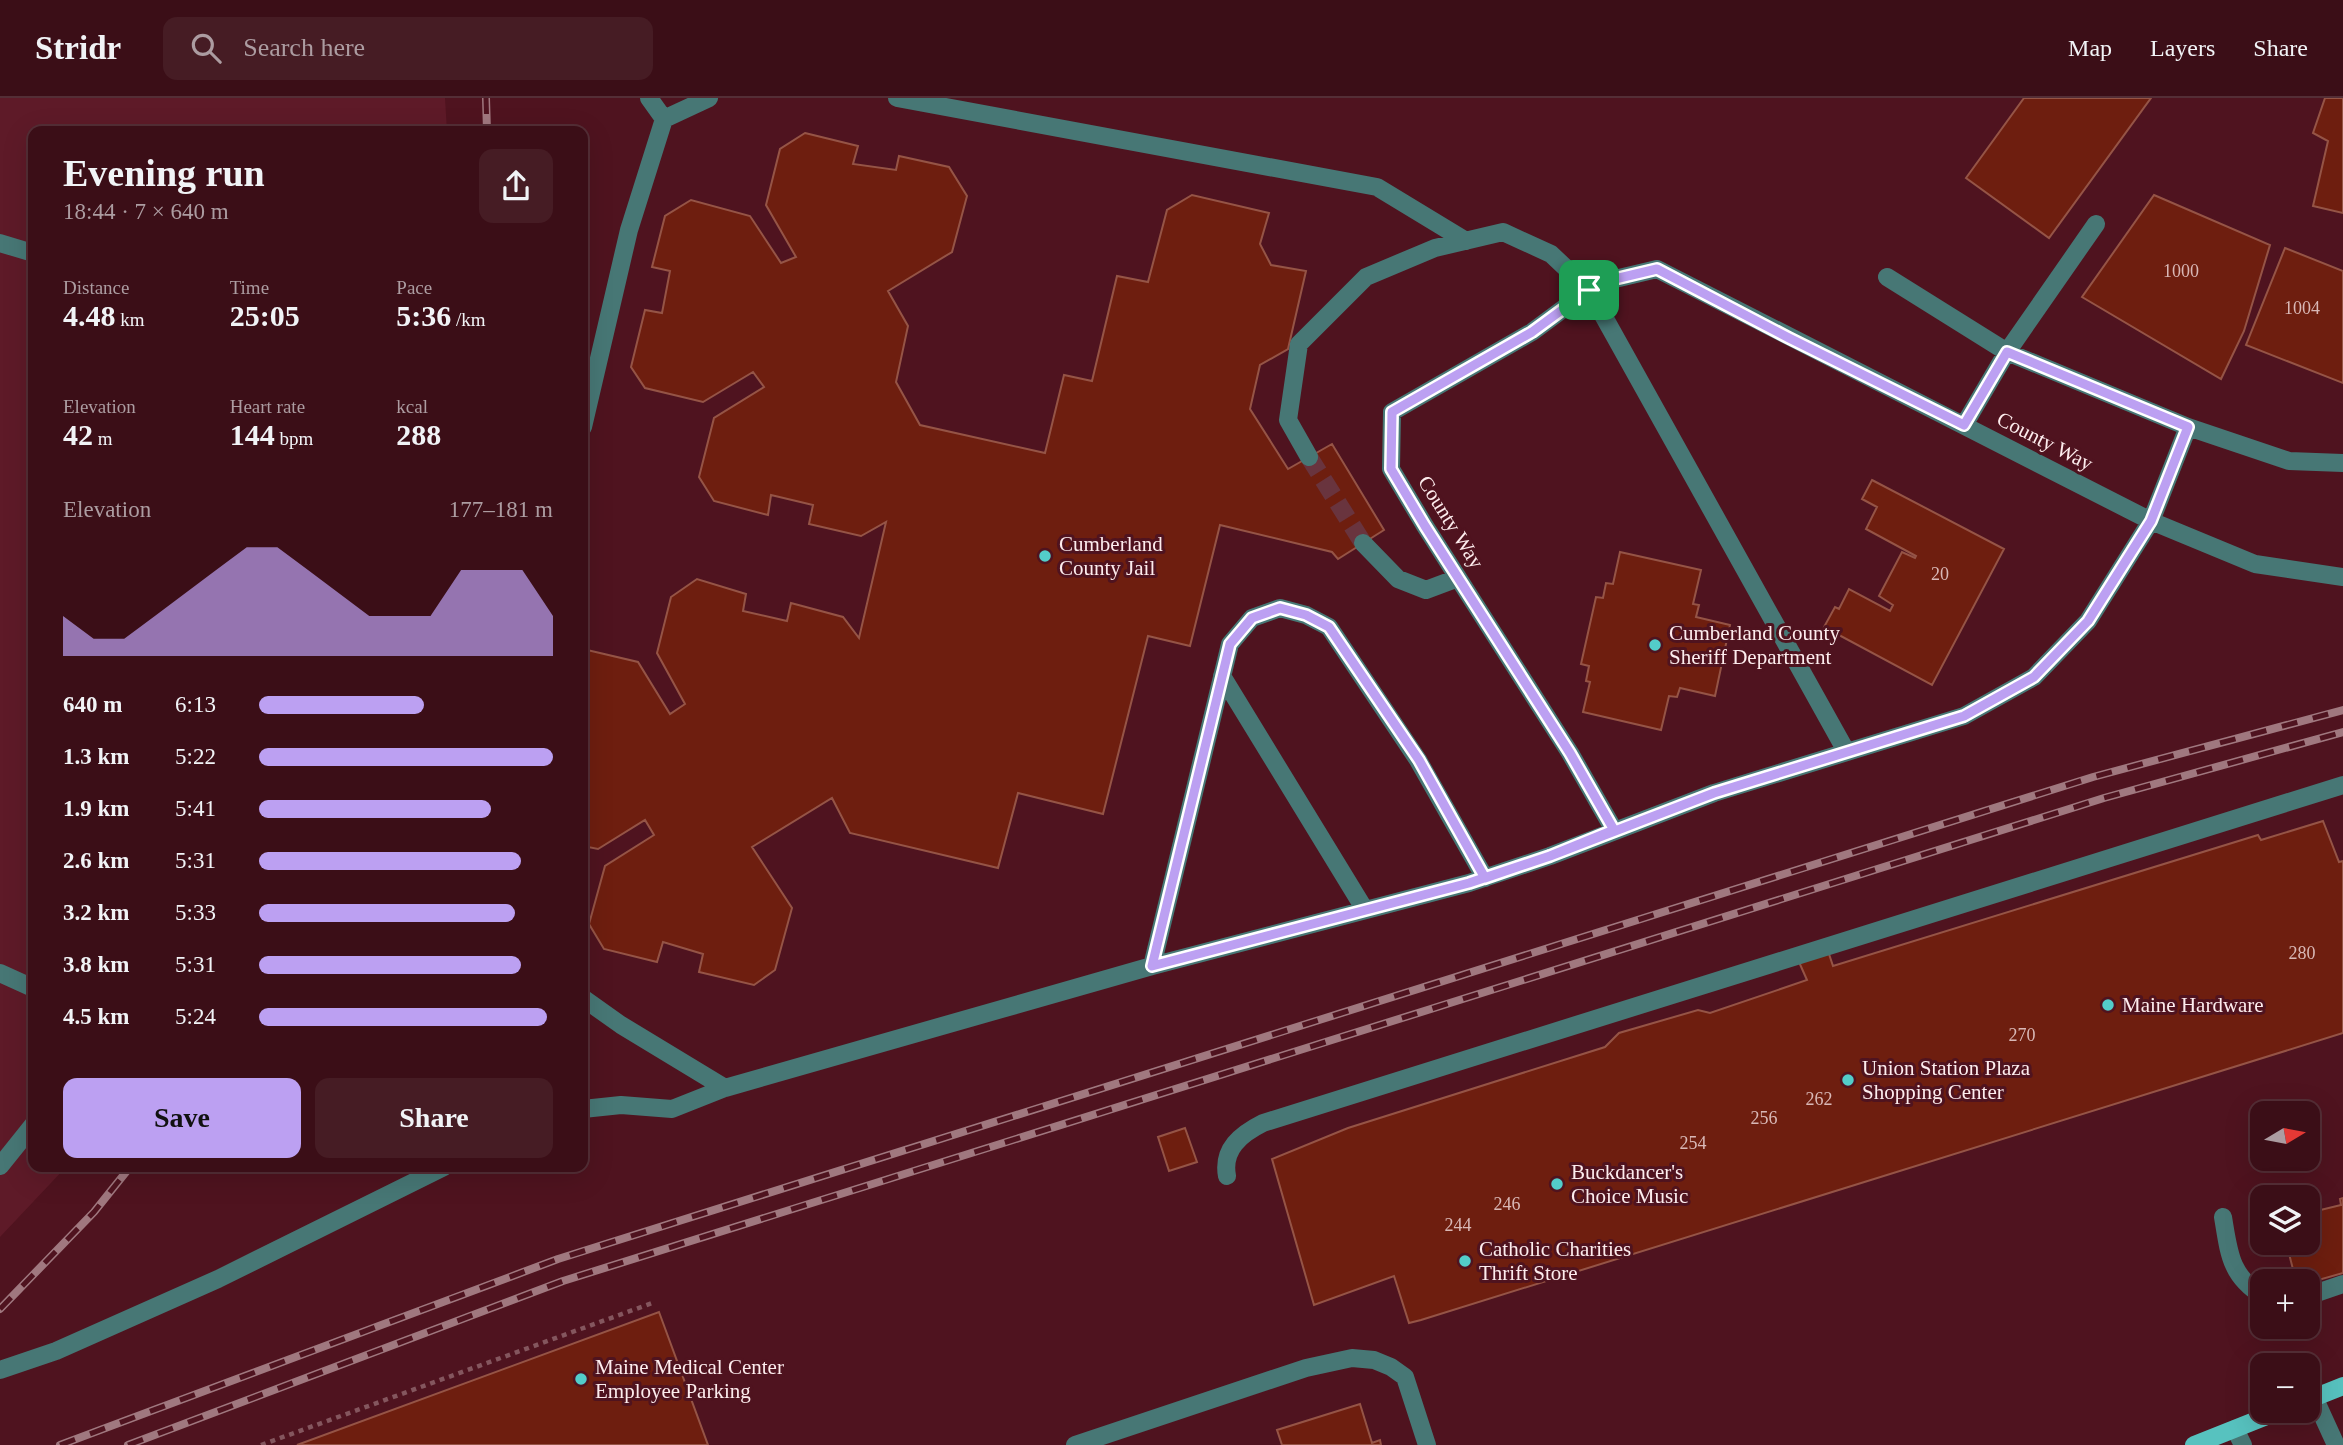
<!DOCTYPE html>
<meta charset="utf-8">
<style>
:root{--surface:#3b0e17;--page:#461c24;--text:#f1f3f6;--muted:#ac9ca1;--line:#542e36;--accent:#bca0f2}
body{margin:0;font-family:"Times New Roman",serif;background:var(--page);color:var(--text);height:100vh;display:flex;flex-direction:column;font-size:26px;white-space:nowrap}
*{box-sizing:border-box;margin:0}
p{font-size:23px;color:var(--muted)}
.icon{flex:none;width:38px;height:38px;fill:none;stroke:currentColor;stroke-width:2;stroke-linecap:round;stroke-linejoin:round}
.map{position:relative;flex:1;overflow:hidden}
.sheet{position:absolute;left:28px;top:28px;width:560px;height:1046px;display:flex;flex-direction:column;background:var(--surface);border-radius:14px;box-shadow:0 7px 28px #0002,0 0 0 2px var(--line)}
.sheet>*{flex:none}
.needle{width:46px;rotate:80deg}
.tools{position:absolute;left:2250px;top:1003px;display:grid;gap:14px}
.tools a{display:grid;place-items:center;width:70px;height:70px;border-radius:14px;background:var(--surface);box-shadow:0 7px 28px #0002,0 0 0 2px var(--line);font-size:35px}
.pin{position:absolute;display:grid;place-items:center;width:60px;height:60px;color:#fff;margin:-30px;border-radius:14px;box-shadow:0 4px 10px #0006}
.round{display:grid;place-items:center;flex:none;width:74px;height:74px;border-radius:14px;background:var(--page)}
.headline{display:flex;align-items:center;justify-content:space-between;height:119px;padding:0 35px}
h1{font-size:38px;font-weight:600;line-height:52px}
.metrics{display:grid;grid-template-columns:repeat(3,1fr);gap:10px;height:119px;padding:7px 35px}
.metrics div{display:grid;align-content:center}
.metrics b{font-size:30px;font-weight:600}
.metrics small{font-size:19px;font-weight:400}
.metrics p{font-size:19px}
.chart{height:196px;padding:14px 35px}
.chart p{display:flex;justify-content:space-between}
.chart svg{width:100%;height:126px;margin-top:7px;fill:var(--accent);opacity:.7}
.cta{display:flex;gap:14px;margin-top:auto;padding:14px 35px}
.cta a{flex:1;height:80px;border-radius:14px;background:var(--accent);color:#111;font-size:28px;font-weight:600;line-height:80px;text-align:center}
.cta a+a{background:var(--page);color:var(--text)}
ul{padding:0 35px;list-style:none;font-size:23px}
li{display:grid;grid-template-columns:112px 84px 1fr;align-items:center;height:52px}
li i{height:18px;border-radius:9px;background:var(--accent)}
header{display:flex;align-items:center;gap:42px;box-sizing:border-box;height:98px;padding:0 35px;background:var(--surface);border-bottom:2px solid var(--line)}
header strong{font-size:33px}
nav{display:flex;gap:38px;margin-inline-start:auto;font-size:24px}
.search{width:490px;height:63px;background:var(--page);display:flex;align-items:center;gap:18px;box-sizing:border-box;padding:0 24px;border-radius:14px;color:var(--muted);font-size:26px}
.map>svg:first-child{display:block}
.built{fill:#5e1a28}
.building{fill:#6e1e0f;stroke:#955446;stroke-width:2}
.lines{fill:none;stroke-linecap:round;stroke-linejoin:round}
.minor-tunnel{stroke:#69343e;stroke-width:18;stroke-dasharray:18 9;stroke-linecap:butt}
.path{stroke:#84565e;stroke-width:4.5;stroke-dasharray:5 5;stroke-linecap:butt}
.minor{stroke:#477775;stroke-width:18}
.major{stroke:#57c2bf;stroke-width:18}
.rail-casing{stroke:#a0787f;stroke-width:8}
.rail{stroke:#4f131f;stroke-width:5;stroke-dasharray:16;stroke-linecap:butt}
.route-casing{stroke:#fff;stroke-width:14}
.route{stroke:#bca0f2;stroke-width:9}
.poi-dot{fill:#53cdca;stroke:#4f131f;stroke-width:2.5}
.labels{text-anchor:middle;stroke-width:6;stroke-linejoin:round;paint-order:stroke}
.number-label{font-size:18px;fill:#d9b8b6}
.street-label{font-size:21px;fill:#fdeced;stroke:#4f131f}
.poi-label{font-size:21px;fill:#fdeced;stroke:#4f131f;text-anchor:start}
</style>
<header>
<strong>Stridr</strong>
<div class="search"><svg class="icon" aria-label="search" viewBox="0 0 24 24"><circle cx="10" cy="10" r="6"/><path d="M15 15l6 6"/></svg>Search here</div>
<nav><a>Map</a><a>Layers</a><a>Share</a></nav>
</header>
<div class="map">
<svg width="2343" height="1347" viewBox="0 0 2343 1347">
<rect width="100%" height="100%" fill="#4f131f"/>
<path class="built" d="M0 0H445L447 33H33V1069H66L0 1139Z"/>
<path class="building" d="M2024 0H2151L2049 140 1966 80Z
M2325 0H2343V115L2313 108 2328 43 2313 35Z
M805 35 858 48 853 66 896 72 899 58 949 69 967 98 952 154 888 193 908 228 896 284 920 327 1045 355 1064 277 1092 283 1117 178 1148 184 1167 112 1192 97 1269 115 1260 146 1271 167 1306 173 1288 251 1260 267 1250 311 1288 371 1332 346 1384 432 1338 461 1332 454 1220 427 1190 548 1148 538 1103 716 1018 695 998 770 850 735 832 700 752 749 792 810 775 872 754 887 699 874 703 856 663 844 657 864 604 851 589 826 605 768 654 737 645 722 598 751 583 748V551L638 564 670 616 685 606 657 555 671 499 697 481 746 496 743 513 787 523 791 505 843 519 859 540 886 424 861 438 809 426 813 407 771 397 768 417 714 403 699 379 714 320 764 289 753 274 703 304 645 290 631 269 645 212 662 215 670 173 652 169 665 118 691 102 750 118 781 165 796 159 766 107 780 51Z
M2154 97 2270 147 2244 233 2221 281 2082 199Z
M2285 150 2343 173V285L2246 247Z
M1872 382 2004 451 1932 587 1824 529 1835 509 1839 511 1849 491 1890 513 1893 507 1879 498 1902 454 1915 460 1916 458 1866 431 1877 409 1862 401Z
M1620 454 1701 472 1693 506 1699 507 1696 519 1730 527 1715 598 1680 590 1677 599 1669 598 1661 632 1583 614 1590 584 1586 583 1589 568 1581 566 1596 499 1603 500 1606 485 1613 486Z
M2323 723 2339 764 2343 763V935L1421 1222 1409 1225 1394 1178 1314 1207 1272 1061 1348 1030 1605 949 1619 935 1698 912 1710 915 1807 882 1799 864 1828 853 1833 868 2258 737 2261 742Z
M1185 1030 1197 1064 1169 1073 1158 1039Z
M2343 1100V1175L2308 1185V1183H2296L2286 1144H2308V1115L2341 1107 2340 1101Z
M659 1214 708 1347H297Z
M1360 1306 1372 1345 1380 1342 1381 1347H1282L1277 1332Z"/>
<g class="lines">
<path class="minor-tunnel" d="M1309 359 1363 445"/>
<path class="path" d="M261 1347 655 1204"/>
<path class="minor" d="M649 0 664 21
M897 0 1377 89 1466 143
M2096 126 2007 254 2188 329 2289 363 2343 365
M0 145 33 155
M1887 179 2007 254 1964 327
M583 329 629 132 664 21 709 0
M1309 359 1288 322 1299 246 1366 179 1435 150 1503 134 1551 156 1589 192 1846 653
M1363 445 1398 481 1426 492 1458 480
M1222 578 1365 812
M1614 732 1570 655 1425 428 1391 371 1392 314 1532 234 1598 185 1657 171 2151 423 2255 466 2343 479
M1152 868 1230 546 1252 520 1280 510 1306 517 1329 529 1418 662 1485 780
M0 875 33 890
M583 900 621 927 725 990
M583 1011 621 1007 672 1011 725 990 1152 868 1469 785 1550 758 1714 695 1964 618 2034 579 2088 523 2151 423 2188 329
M0 1068 33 1027
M1227 1078C1222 1051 1241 1036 1263 1025L2343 687
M2223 1119C2229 1155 2230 1178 2263 1198
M2308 1198 2343 1186
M0 1272 56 1253 218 1181 444 1069
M2314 1299 2336 1347
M2235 1331 2243 1347
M1075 1347 1306 1270 1352 1260 1374 1262 1391 1269 1405 1279 1427 1347"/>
<path class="major" d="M2308 1302 2343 1288
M2194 1347 2282 1312"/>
<g class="rail-casing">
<path id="rail" d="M486 0 487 33
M0 1211 94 1114 130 1069
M60 1347 558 1161 2093 679 2343 612
M128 1347 563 1183 2104 700 2343 634"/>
</g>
<use href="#rail" class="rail"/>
</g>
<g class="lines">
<g class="route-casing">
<path id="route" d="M1589 192 1532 234 1392 314 1391 371 1425 428 1570 655 1614 732 1550 758 1469 785 1152 868 1230 546 1252 520 1280 510 1306 517 1329 529 1419 662 1485 780 1550 758 1714 695 1964 618 2034 579 2088 523 2151 423 2188 329 2007 254 1964 327 1789 240 1657 171 1598 185 1589 192"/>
</g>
<use href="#route" class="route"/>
</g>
<g class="poi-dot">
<circle cx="1045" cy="458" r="7"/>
<circle cx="1655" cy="547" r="7"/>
<circle cx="2108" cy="907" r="7"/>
<circle cx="1848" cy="982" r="7"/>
<circle cx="1557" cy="1086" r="7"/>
<circle cx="1465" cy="1163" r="7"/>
<circle cx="581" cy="1281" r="7"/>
</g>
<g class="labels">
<g class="number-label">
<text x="2181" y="179">1000</text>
<text x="2302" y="216">1004</text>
<text x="1940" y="482">20</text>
<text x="2302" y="861">280</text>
<text x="2022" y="943">270</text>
<text x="1819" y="1007">262</text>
<text x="1764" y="1026">256</text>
<text x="1693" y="1051">254</text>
<text x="1507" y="1112">246</text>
<text x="1458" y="1133">244</text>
</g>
<g class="street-label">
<text transform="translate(2045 343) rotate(27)" y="7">County Way</text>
<text transform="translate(1451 424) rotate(58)" y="7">County Way</text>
</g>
<g class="poi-label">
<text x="1059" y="453">Cumberland<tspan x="1059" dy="24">County Jail</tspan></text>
<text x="1669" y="542">Cumberland County<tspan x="1669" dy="24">Sheriff Department</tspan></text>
<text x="2122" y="914">Maine Hardware</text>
<text x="1862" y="977">Union Station Plaza<tspan x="1862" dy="24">Shopping Center</tspan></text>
<text x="1571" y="1081">Buckdancer's<tspan x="1571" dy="24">Choice Music</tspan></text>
<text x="1479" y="1158">Catholic Charities<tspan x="1479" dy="24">Thrift Store</tspan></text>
<text x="595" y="1276">Maine Medical Center<tspan x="595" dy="24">Employee Parking</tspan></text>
</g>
</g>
</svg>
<div class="tools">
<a><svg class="needle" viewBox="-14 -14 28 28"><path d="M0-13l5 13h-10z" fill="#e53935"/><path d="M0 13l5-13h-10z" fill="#ac9ca1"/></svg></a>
<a><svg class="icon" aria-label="layers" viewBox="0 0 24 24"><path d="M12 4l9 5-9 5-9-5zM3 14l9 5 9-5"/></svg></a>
<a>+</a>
<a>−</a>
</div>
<div class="pin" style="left:1589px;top:192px;background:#1e9e55"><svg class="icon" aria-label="arrive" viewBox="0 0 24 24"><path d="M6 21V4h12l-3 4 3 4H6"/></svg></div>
<section class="sheet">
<div class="headline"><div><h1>Evening run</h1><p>18:44 · 7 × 640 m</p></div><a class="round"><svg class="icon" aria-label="share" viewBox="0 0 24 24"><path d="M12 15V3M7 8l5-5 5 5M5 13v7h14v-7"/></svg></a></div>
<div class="metrics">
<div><p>Distance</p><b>4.48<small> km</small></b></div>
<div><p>Time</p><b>25:05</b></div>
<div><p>Pace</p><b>5:36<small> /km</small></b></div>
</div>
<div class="metrics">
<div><p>Elevation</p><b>42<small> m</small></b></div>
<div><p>Heart rate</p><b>144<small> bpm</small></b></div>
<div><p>kcal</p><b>288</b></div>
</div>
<div class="chart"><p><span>Elevation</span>177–181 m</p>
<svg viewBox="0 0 160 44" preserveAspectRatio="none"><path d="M0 44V30L10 38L20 38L30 30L40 22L50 14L60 6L70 6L80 14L90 22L100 30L110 30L120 30L130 14L140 14L150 14L160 30V44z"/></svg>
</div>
<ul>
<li><b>640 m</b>6:13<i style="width:56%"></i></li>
<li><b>1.3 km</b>5:22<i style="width:100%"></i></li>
<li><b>1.9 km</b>5:41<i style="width:79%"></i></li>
<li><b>2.6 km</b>5:31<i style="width:89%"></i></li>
<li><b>3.2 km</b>5:33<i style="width:87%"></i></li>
<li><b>3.8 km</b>5:31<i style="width:89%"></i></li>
<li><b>4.5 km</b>5:24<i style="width:98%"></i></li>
</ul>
<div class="cta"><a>Save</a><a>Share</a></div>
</section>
</div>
